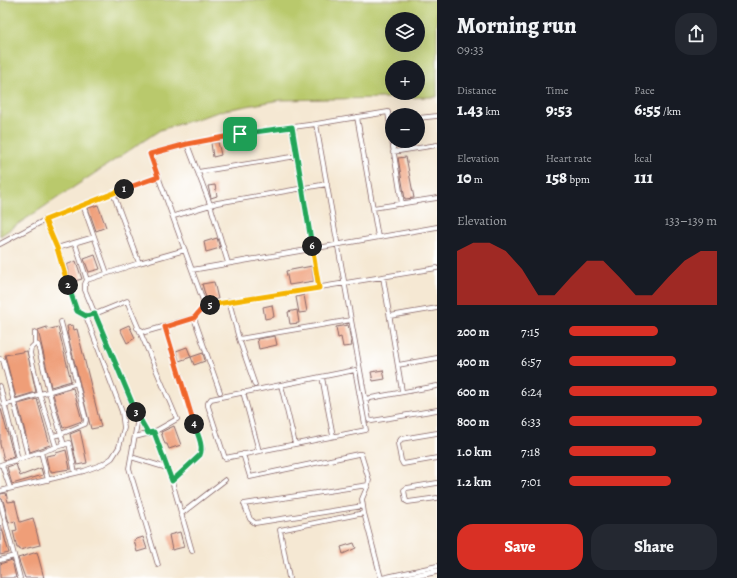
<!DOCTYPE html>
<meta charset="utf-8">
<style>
:root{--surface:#171b24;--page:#242831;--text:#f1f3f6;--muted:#9ea1a6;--accent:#d93025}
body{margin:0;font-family:Alegreya,serif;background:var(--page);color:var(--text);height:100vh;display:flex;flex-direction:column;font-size:15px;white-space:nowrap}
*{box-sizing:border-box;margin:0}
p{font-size:13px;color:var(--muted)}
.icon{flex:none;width:22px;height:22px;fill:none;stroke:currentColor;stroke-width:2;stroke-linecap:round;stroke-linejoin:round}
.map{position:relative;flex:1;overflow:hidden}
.details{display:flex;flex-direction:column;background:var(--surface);width:300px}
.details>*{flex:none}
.controls{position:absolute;left:385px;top:12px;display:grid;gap:8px}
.controls a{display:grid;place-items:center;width:40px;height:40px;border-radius:50%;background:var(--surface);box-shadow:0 4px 16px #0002;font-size:20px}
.pin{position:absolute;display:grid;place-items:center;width:34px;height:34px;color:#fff;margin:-17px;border-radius:8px;box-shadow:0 2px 6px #0006}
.km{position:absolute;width:20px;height:20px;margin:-10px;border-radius:50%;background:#222;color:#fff;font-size:11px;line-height:20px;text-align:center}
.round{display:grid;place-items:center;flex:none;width:42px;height:42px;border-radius:16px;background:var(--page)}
.head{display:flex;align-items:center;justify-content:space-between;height:68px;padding:0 20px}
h1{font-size:22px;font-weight:800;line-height:30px}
.metrics{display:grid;grid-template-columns:repeat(3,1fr);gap:6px;height:68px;padding:4px 20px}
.metrics div{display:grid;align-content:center}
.metrics b{font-size:17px;font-weight:800}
.metrics small{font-size:11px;font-weight:400}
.metrics p{font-size:11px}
.chart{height:112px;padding:8px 20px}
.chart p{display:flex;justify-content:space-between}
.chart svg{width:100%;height:72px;margin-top:4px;fill:var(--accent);opacity:.7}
.cta{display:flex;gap:8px;margin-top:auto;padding:8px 20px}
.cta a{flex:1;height:46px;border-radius:16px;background:var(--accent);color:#fff;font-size:16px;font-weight:800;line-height:46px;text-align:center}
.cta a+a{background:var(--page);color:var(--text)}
ul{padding:0 20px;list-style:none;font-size:13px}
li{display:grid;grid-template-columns:64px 48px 1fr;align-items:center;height:30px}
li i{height:10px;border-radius:5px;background:var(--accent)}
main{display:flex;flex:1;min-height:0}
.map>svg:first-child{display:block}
.green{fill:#b9c96c;stroke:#82744c;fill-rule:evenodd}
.building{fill:#ef9e78}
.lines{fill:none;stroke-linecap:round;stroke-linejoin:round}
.street-casing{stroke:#866566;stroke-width:5.5}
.secondary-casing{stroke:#866566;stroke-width:7}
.street{stroke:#fff;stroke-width:4}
.secondary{stroke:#fff;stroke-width:5.5}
.split-1-casing{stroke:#fff;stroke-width:8}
.split-2-casing{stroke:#fff;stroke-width:8}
.split-3-casing{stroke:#fff;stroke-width:8}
.split-4-casing{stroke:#fff;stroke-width:8}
.split-5-casing{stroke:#fff;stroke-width:8}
.split-6-casing{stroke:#fff;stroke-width:8}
.split-7-casing{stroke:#fff;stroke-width:8}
.split-1{stroke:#f0652b;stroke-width:5}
.split-2{stroke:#f5b400;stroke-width:5}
.split-3{stroke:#22a559;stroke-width:5}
.split-4{stroke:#22a559;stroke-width:5}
.split-5{stroke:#f0652b;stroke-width:5}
.split-6{stroke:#f5b400;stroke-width:5}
.split-7{stroke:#22a559;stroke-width:5}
</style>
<main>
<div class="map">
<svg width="437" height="578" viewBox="0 0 437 578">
<rect width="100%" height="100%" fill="#fff"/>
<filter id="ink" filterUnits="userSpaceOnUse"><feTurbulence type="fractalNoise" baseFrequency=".025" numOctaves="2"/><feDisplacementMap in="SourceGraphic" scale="8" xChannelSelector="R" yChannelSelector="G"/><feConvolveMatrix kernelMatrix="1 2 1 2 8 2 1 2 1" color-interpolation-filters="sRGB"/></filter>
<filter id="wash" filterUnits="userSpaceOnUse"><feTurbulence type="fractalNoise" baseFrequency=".012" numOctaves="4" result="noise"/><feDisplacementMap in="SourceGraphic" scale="16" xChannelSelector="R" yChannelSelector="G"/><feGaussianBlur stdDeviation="0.9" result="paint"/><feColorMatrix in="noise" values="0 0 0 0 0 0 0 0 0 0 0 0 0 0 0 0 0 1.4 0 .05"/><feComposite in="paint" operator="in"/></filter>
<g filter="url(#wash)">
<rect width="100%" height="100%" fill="#f5e8d3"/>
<path class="green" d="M0 0H437V97L280 100 225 110 160 130 0 236ZM392 19H418V45H392ZM392 67H418V93H392Z"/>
<g id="blocks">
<path class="building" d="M218 142 221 155 213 157 211 143Z
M406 157 414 198 405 199 398 158Z
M215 185 217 196 211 198 208 186Z
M98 205 106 227 96 231 88 208Z
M217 238 220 248 206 252 204 242Z
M95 255 100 269 89 272 84 259Z
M76 261 82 279 71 282 66 265Z
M312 266 314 281 289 285 286 271Z
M214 282 218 299 207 301 202 284Z
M304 295 307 312 299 313 296 297Z
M272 305 274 317 265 319 263 307Z
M297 310 299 323 290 324 288 312Z
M73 325 74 330 77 329 101 427 91 429 67 332 68 331 67 326Z
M129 325 135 338 127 343 120 329Z
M348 325 352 346 343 347 341 337 338 338 336 327Z
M47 327V330L58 327 71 381 51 387 38 330Z
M275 336 277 345 259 349 257 339Z
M187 347 191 357 179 361 176 351Z
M27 351 36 392 16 398 5 355Z
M203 353 205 361 194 365 191 357Z
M383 370 385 379 373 381 371 372Z
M73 388 82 420V421L63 428 53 394Z
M37 399 50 445 30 452 18 404Z
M1 409 14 457 4 460 0 444V410Z
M174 426 181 445 169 449 167 444H165L161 432Z
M80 430 87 463 77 465 70 434Z
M66 450 70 469 51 472V470H49L46 456 57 454 56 453Z
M16 464 20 476 41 468 43 475 12 484 7 467Z
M6 493 8 502 15 501 20 522 33 518 40 545 20 550 19 548H17L13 531 17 530 15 521 9 523 3 500 0 498V494Z
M1 525 9 553 0 555V526Z
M180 532 184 547 172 550 169 535Z
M143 537 147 549 137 552 134 540Z
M354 543 356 548 343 554 341 547Z
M37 552 44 578H25L18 558Z
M12 560 16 578H0V564Z"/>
</g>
</g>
<g filter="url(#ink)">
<use href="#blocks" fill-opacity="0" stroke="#866566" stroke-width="1"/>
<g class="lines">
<g class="street-casing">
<path id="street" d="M357 117 378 237
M418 118 437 116
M316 124 369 420 372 421 437 410
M292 127 319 288
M392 141 402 204
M187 144 210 204 228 263
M393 152 437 145
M198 172 297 156
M113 193 139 263
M83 205 107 273
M373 208 437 198
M174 216 217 203 327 184
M75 243 87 280 139 263 185 250
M0 244 45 220 113 193 158 177
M57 248 94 237
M192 270 437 227
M383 277 402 391
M87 280 85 284V290L138 418 129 468 158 565
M229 301 239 339 255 385
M205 306 150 154 187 144 240 134 316 124 388 112 392 141
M86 316 95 314 127 301 177 419 154 432 135 437
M390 316 437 308
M194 318 220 392
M165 327 202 449 200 455 172 481
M137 328 145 332 194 318 205 306 437 268
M35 332V344
M239 339 351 320
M0 359 3 360 28 456
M398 365 437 358
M355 370 366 430 225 458 208 406V403L211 399Z
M322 377 333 436
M281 385 295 444
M0 386 18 459
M243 392 259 451
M365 399 437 386
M4 405 77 383
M139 419 148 433
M154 432 172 481 192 551
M437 433 401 439 398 444 401 460 403 464 437 458
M53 436 61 434 85 424 86 420 61 322
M56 447 40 395 30 353 31 348 35 344 38 345 49 392 64 445
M41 452 48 480
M243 454 250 477 358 454H361L369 480 368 485 362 499 364 513
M131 457 167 468
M0 465 69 443 75 473
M2 465 10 488
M437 483 407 488 404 490 406 501 408 502 437 498
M0 491 84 471 103 464 112 458 119 447 124 428 122 412 86 316 77 311 57 248 45 220
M0 501 20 578
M363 506 255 523 250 519 244 504 368 485
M181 514 225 480
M0 560 14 556
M289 578 280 530 364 513 381 578
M382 578 437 566"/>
</g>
<g class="secondary-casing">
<path id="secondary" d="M406 578 437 571"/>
</g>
<use href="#street" class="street"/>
<use href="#secondary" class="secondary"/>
</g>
</g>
<g class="lines" filter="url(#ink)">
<g class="split-1-casing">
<path id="split-1" d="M124 189 158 177 150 154 187 144 240 134"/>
</g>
<g class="split-2-casing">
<path id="split-2" d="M68 285 57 248 45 220 124 189"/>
</g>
<g class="split-3-casing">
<path id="split-3" d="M68 285 77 311 86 316 95 314 136 412"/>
</g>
<g class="split-4-casing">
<path id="split-4" d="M136 412 148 433 154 432 172 481 200 455C204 446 197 433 194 424"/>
</g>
<g class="split-5-casing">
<path id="split-5" d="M194 424 165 327 194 318 204 306 210 305"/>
</g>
<g class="split-6-casing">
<path id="split-6" d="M210 305 319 288 312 246"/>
</g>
<g class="split-7-casing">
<path id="split-7" d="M240 134 292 127 312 246"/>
</g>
<use href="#split-1" class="split-1"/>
<use href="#split-2" class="split-2"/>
<use href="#split-3" class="split-3"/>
<use href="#split-4" class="split-4"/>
<use href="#split-5" class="split-5"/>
<use href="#split-6" class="split-6"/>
<use href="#split-7" class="split-7"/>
</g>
</svg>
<div class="controls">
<a><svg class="icon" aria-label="layers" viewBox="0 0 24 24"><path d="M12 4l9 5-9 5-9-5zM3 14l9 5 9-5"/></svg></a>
<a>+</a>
<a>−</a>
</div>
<div class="pin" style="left:240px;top:134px;background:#1e9e55"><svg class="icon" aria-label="arrive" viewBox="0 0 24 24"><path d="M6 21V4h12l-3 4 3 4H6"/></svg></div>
<b class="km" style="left:124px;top:189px">1</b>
<b class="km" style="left:68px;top:285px">2</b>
<b class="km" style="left:136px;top:412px">3</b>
<b class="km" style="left:194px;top:424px">4</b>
<b class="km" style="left:210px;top:305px">5</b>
<b class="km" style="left:312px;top:246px">6</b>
</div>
<section class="details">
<div class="head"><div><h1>Morning run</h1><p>09:33</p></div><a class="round"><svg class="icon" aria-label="share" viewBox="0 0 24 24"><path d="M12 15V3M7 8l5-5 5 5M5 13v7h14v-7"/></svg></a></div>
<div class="metrics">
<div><p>Distance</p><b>1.43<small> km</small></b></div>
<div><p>Time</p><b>9:53</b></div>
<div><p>Pace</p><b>6:55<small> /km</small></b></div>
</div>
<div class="metrics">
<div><p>Elevation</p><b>10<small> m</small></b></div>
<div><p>Heart rate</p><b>158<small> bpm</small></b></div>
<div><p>kcal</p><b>111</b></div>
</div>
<div class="chart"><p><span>Elevation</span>133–139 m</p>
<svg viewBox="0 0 160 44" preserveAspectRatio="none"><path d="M0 44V11L10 6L20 6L30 11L40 22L50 38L60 38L70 27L80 17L90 17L100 27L110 38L120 38L130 27L140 17L150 11L160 11V44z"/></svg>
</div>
<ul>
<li><b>200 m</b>7:15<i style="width:60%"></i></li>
<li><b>400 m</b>6:57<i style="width:72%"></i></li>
<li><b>600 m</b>6:24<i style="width:100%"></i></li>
<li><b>800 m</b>6:33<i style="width:90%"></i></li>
<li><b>1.0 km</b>7:18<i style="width:59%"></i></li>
<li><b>1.2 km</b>7:01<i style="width:69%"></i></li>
</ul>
<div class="cta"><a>Save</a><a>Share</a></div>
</section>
</main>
